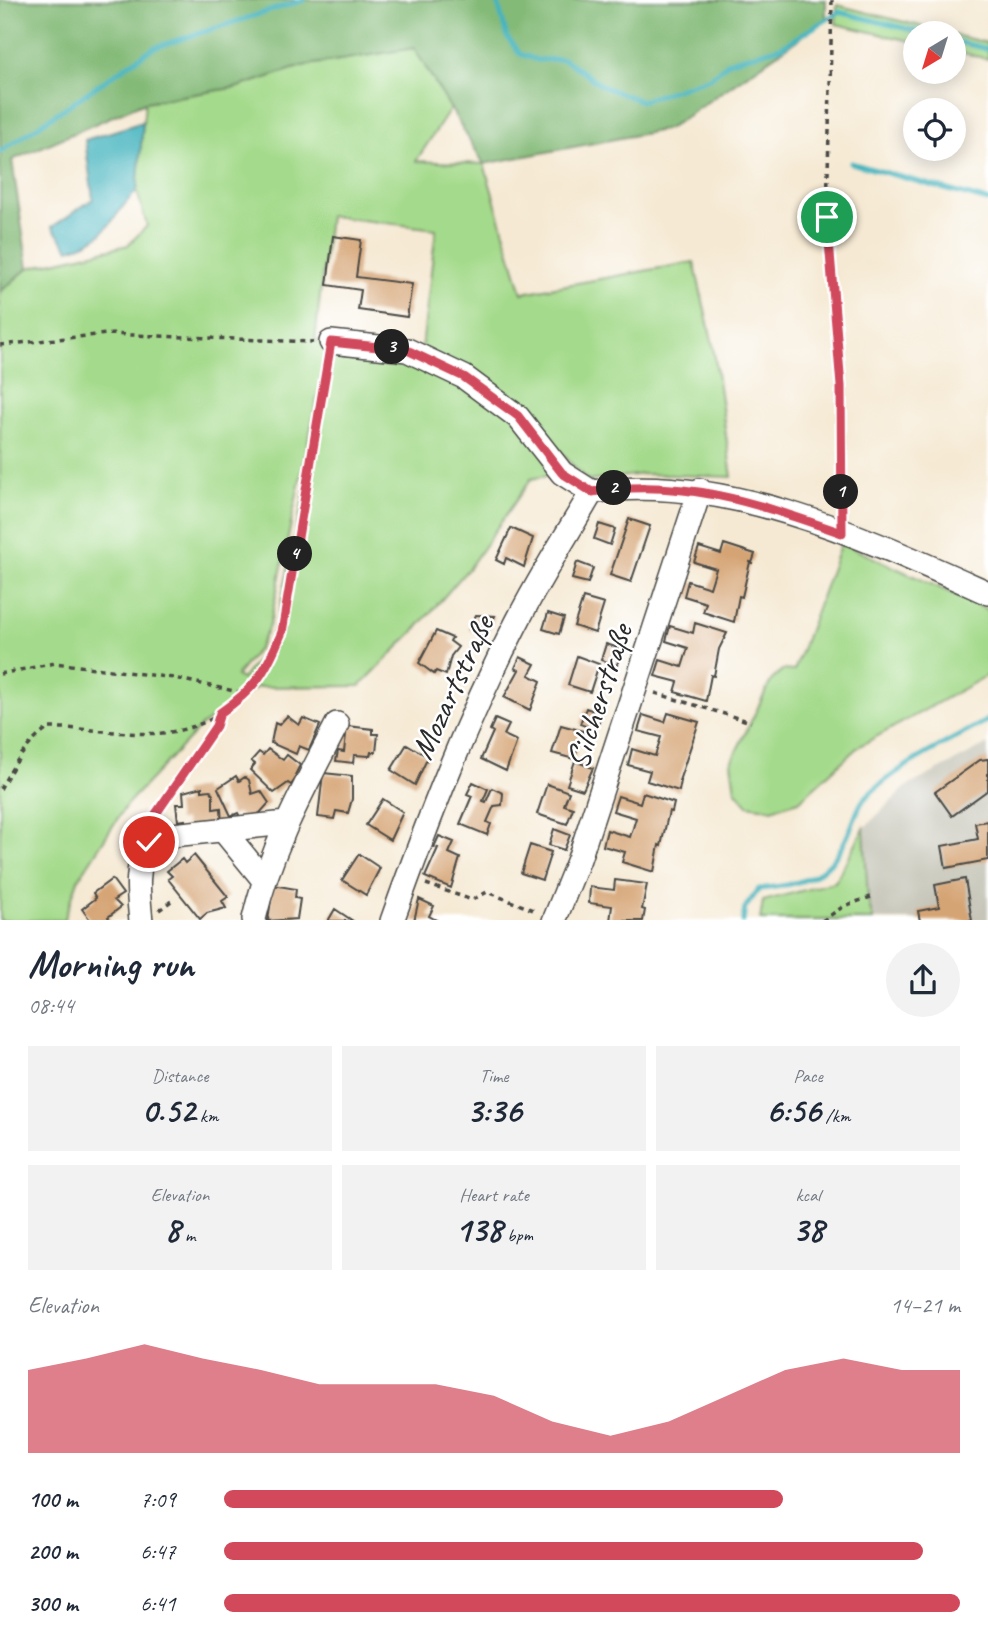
<!DOCTYPE html>
<meta charset="utf-8">
<style>
:root{--surface:#fff;--page:#f2f2f3;--text:#1f2937;--muted:#747a83;--accent:#d1495b}
body{margin:0;font-family:Caveat,sans-serif;background:var(--page);color:var(--text);height:100vh;display:flex;flex-direction:column;font-size:26px;white-space:nowrap}
*{box-sizing:border-box;margin:0}
p{font-size:23px;color:var(--muted)}
.icon{flex:none;width:38px;height:38px;fill:none;stroke:currentColor;stroke-width:2;stroke-linecap:round;stroke-linejoin:round}
.map{position:relative;height:920px;overflow:hidden}
.sheet{display:flex;flex-direction:column;background:var(--surface);flex:1}
.sheet>*{flex:none}
.needle{width:46px;rotate:218deg}
.fabs{position:absolute;left:903px;top:21px;display:grid;gap:14px}
.fabs a{display:grid;place-items:center;width:63px;height:63px;border-radius:50%;background:var(--surface);box-shadow:0 4px 18px #0003;font-size:35px}
.pin{position:absolute;display:grid;place-items:center;width:60px;height:60px;color:#fff;margin:-30px;border:4px solid #fff;border-radius:50%;box-shadow:0 2px 7px #0007}
.km{position:absolute;width:35px;height:35px;margin:-18px;border-radius:50%;background:#222;color:#fff;font-size:19px;line-height:35px;text-align:center}
.round{display:grid;place-items:center;flex:none;width:74px;height:74px;border-radius:37px;background:var(--page)}
.summary{display:flex;align-items:center;justify-content:space-between;height:119px;padding:0 28px}
h1{font-size:38px;font-weight:700;line-height:52px}
.figures{display:grid;grid-template-columns:repeat(3,1fr);gap:10px;height:119px;padding:7px 28px}
.figures div{display:grid;align-content:center;border-radius:0px;background:var(--page);text-align:center}
.figures b{font-size:35px;font-weight:700}
.figures small{font-size:19px;font-weight:400}
.figures p{font-size:19px}
.chart{height:196px;padding:14px 28px}
.chart p{display:flex;justify-content:space-between}
.chart svg{width:100%;height:126px;margin-top:7px;fill:var(--accent);opacity:.7}
ul{padding:0 28px;list-style:none;font-size:23px}
li{display:grid;grid-template-columns:112px 84px 1fr;align-items:center;height:52px}
li i{height:18px;border-radius:9px;background:var(--accent)}
.map>svg:first-child{display:block}
.industrial{fill:#c6c5b8}
.green{fill:#a4da8b;stroke:#68825b;stroke-width:2}
.forest{fill:#83ba77;stroke:#577251;stroke-width:2}
.water{fill:#44b4be;stroke:#387074;stroke-width:2}
.lines{fill:none;stroke-linecap:round;stroke-linejoin:round}
.stream{stroke:#44b4be;stroke-width:5}
.building{fill:#d5a474}
.street-casing{stroke:#494844;stroke-width:26}
.path{stroke:#494844;stroke-width:3.5;stroke-dasharray:5 5;stroke-linecap:butt}
.street{stroke:#fff;stroke-width:23}
.route-casing{stroke:#fff;stroke-width:14}
.route{stroke:#d1495b;stroke-width:9}
.labels{text-anchor:middle;stroke-width:5;stroke-linejoin:round;paint-order:stroke}
.street-label{font-size:33px;fill:#2b2b2b;stroke:#fff}
</style>
<div class="map">
<svg width="988" height="921" viewBox="0 0 988 921">
<rect width="100%" height="100%" fill="#fff"/>
<filter id="ink" filterUnits="userSpaceOnUse"><feTurbulence type="fractalNoise" baseFrequency=".0143" numOctaves="2"/><feDisplacementMap in="SourceGraphic" scale="14" xChannelSelector="R" yChannelSelector="G"/><feConvolveMatrix kernelMatrix="1 2 1 2 8 2 1 2 1" color-interpolation-filters="sRGB"/></filter>
<filter id="wash" filterUnits="userSpaceOnUse"><feTurbulence type="fractalNoise" baseFrequency=".00686" numOctaves="4" result="noise"/><feDisplacementMap in="SourceGraphic" scale="28" xChannelSelector="R" yChannelSelector="G"/><feGaussianBlur stdDeviation="1.57" result="paint"/><feColorMatrix in="noise" values="0 0 0 0 0 0 0 0 0 0 0 0 0 0 0 0 0 1.4 0 .05"/><feComposite in="paint" operator="in"/></filter>
<g filter="url(#wash)">
<rect width="100%" height="100%" fill="#f5e9d3"/>
<path class="industrial" d="M988 744V920H870L864 828 906 787Z"/>
<path class="green" d="M837 5 948 33H915V42L836 24Z
M954 35 988 43V59L954 51Z
M414 48 451 108 416 161 484 164 522 293 694 262 713 345 732 477 643 474 589 481C565 461 550 435 526 415 495 387 459 366 422 348L436 229 329 216 315 341H329L270 624 259 648 236 676 242 679 264 651 276 626 335 344C409 348 458 363 514 415 532 431 547 454 562 473L531 479 469 568 417 628 360 686 257 687 201 726 127 804 78 880 64 920 0 921V292L28 268 128 245 147 226 137 191 145 102 238 87 302 66Z
M841 543 988 610V675L858 747 799 801 772 809 748 805 735 790 731 762 771 681 782 670 794 671Z
M864 828 868 900 873 920H760L763 901 835 882Z"/>
<path class="forest" d="M0 0H826V20L668 129 484 164 414 48 302 66 238 87 145 102 12 160 28 268 0 292Z"/>
<path class="water" d="M143 122 137 191C109 217 112 238 69 249L52 227 93 199 85 140Z"/>
<g class="lines">
<path class="stream" d="M497 0 507 37 520 54 537 60 564 59 604 87 641 101 710 78 730 61 781 47 839 12 924 33
M954 41 988 49
M0 152 153 48 304 0
M851 163 988 201
M743 921 745 908 759 889C805 884 831 877 850 830 855 820 858 804 866 797 900 764 947 743 988 720"/>
</g>
<g id="blocks">
<path class="building" d="M333 236 361 240 356 277 412 284 407 317 358 310 361 290 327 285Z
M629 519 650 526 631 582 610 575Z
M599 524 615 529 610 545 594 539Z
M511 528 533 538 524 567 506 558 504 564 496 560Z
M724 544 755 554 752 563 750 562 742 597 739 596 734 622 703 612 706 603 684 596 688 581 710 588 716 569 694 562 699 547 721 554Z
M577 562 593 568 588 583 572 579Z
M583 598 604 604 595 633 574 626Z
M548 613 564 618 559 634 543 629Z
M476 615 495 616 485 637 469 629Z
M695 623 727 633 719 649 714 676 711 675 706 701 675 692 678 682 655 676 660 660 682 667 688 648 666 641 670 626 693 633Z
M436 631 452 638 450 641 458 647 451 656 446 675 436 671 434 674 419 663Z
M606 644 622 649 617 665 601 660Z
M577 656 599 664 590 692 568 685Z
M520 657 535 664 529 675 541 681 530 710 504 697 519 670 515 668Z
M586 708 602 714 596 730 580 724Z
M668 713 699 722 679 781H681L679 791 647 781 650 771 628 765 632 749 655 756 661 737 638 731 643 715 665 722Z
M287 716 299 725 303 718 320 725 309 750 299 746 296 754 271 743 275 723 279 725Z
M495 719 509 725 504 735 517 741 506 771 481 759 493 732 490 730Z
M561 725 583 731 574 759 552 753Z
M347 726 373 729V734H378L376 752H371L370 756 354 755 353 763 336 761 338 751 344 752Z
M407 744 428 757 415 785 391 770Z
M268 749 283 760 287 755 300 765 295 775 297 777 291 785 288 783 274 793 250 770 255 764 251 761 259 752 263 755Z
M988 759V790L952 816 935 792 980 760Z
M575 761 593 768 583 790 567 785Z
M323 773 352 776V799L348 813 336 811 334 819 318 817Z
M236 776 239 781 245 777 249 780 252 794 261 791 269 803 260 813 242 821 238 813 231 816 218 788Z
M473 782 488 789 483 801 486 802 492 788 503 793 502 805 494 806 487 822 491 824 487 835 460 824 472 796 467 794Z
M547 784 569 792 564 805 573 808 567 824 537 814Z
M202 787V791L210 790 213 794V809L221 808 222 826 186 829 185 820 178 821 176 804H184L183 792Z
M643 793 674 803 672 812 669 811 661 846 659 845 654 872 622 862 625 852 603 846 607 830 630 837 633 828 636 818 613 811 618 796 640 803Z
M383 799 403 812 390 840 366 825Z
M988 821V860L946 868 942 846 978 839 975 823Z
M554 829 570 835 564 850 549 845Z
M439 836 454 842 449 853 460 858 451 888 425 877 438 848 434 847Z
M530 845 551 852 542 880 521 873Z
M359 854 380 868 366 895 342 880Z
M194 855 228 897 222 901 226 908 207 913 200 919 168 879 172 876 167 871 182 859 185 863Z
M112 879 123 894 114 900 121 907 108 917 111 921H91L82 909 96 898 93 893Z
M965 879 972 921H920L918 911 939 907 935 885Z
M615 880 647 884 642 909 645 910 643 921H610L612 906 589 903 590 887 614 890Z
M273 885 296 889 295 898 300 899 297 919 268 921Z
M419 899 434 906 429 916 438 921H414Z
M335 909 353 921H328Z"/>
</g>
</g>
<g filter="url(#ink)">
<use href="#blocks" fill-opacity="0" stroke="#494844" stroke-width="2"/>
<g class="lines">
<g class="street-casing">
<path id="street" d="M331 342 407 350 464 377 518 417 562 473 592 492
M592 492C723 471 870 540 988 593
M223 830 263 879
M254 919C270 849 304 788 337 724
M141 921C138 891 135 869 148 842L163 836 286 823
M392 921C428 820 466 721 515 626 538 580 566 536 592 492
M554 921 579 859 700 490"/>
</g>
<path class="path" d="M832 0 827 217 840 386 842 510
M0 345 106 334 313 342
M0 674 55 663 174 678 248 694
M655 693 751 722
M0 789C14 765 26 743 49 728 86 727 125 736 162 733 224 727 260 687 282 632L328 360
M152 819 217 726 219 715
M426 884 472 900 487 892 536 911
M159 910 174 899
M822 921 844 906 871 897"/>
<use href="#street" class="street"/>
</g>
</g>
<g class="lines" filter="url(#ink)">
<g class="route-casing">
<path id="route" d="M149 842V824L216 726 220 713C256 688 265 673 282 632L331 342 407 350 464 377 518 416 562 473 592 492C683 477 756 503 842 533L841 386 827 217"/>
</g>
<use href="#route" class="route"/>
</g>
<g class="labels">
<g class="street-label">
<text transform="translate(451 687) rotate(-65)" y="12">Mozartstraße</text>
<text transform="translate(598 696) rotate(-72)" y="12">Silcherstraße</text>
</g>
</g>
</svg>
<div class="fabs">
<a><svg class="needle" viewBox="-14 -14 28 28"><path d="M0-13l5 13h-10z" fill="#e53935"/><path d="M0 13l5-13h-10z" fill="#747a83"/></svg></a>
<a><svg class="icon" aria-label="locate" viewBox="0 0 24 24"><circle cx="12" cy="12" r="6"/><path d="M12 2v4M12 18v4M2 12h4M18 12h4"/></svg></a>
</div>
<div class="pin" style="left:827px;top:217px;background:#1e9e55"><svg class="icon" aria-label="arrive" viewBox="0 0 24 24"><path d="M6 21V4h12l-3 4 3 4H6"/></svg></div>
<div class="pin" style="left:149px;top:842px;background:#d93025"><svg class="icon" aria-label="check" viewBox="0 0 24 24"><path d="M5 12l5 5 9-10"/></svg></div>
<b class="km" style="left:841px;top:492px">1</b>
<b class="km" style="left:614px;top:488px">2</b>
<b class="km" style="left:392px;top:347px">3</b>
<b class="km" style="left:295px;top:554px">4</b>
</div>
<section class="sheet">
<div class="summary"><div><h1>Morning run</h1><p>08:44</p></div><a class="round"><svg class="icon" aria-label="share" viewBox="0 0 24 24"><path d="M12 15V3M7 8l5-5 5 5M5 13v7h14v-7"/></svg></a></div>
<div class="figures">
<div><p>Distance</p><b>0.52<small> km</small></b></div>
<div><p>Time</p><b>3:36</b></div>
<div><p>Pace</p><b>6:56<small> /km</small></b></div>
</div>
<div class="figures">
<div><p>Elevation</p><b>8<small> m</small></b></div>
<div><p>Heart rate</p><b>138<small> bpm</small></b></div>
<div><p>kcal</p><b>38</b></div>
</div>
<div class="chart"><p><span>Elevation</span>14–21 m</p>
<svg viewBox="0 0 160 44" preserveAspectRatio="none"><path d="M0 44V15L10 11L20 6L30 11L40 15L50 20L60 20L70 20L80 24L90 33L100 38L110 33L120 24L130 15L140 11L150 15L160 15V44z"/></svg>
</div>
<ul>
<li><b>100 m</b>7:09<i style="width:76%"></i></li>
<li><b>200 m</b>6:47<i style="width:95%"></i></li>
<li><b>300 m</b>6:41<i style="width:100%"></i></li>
</ul>
</section>
